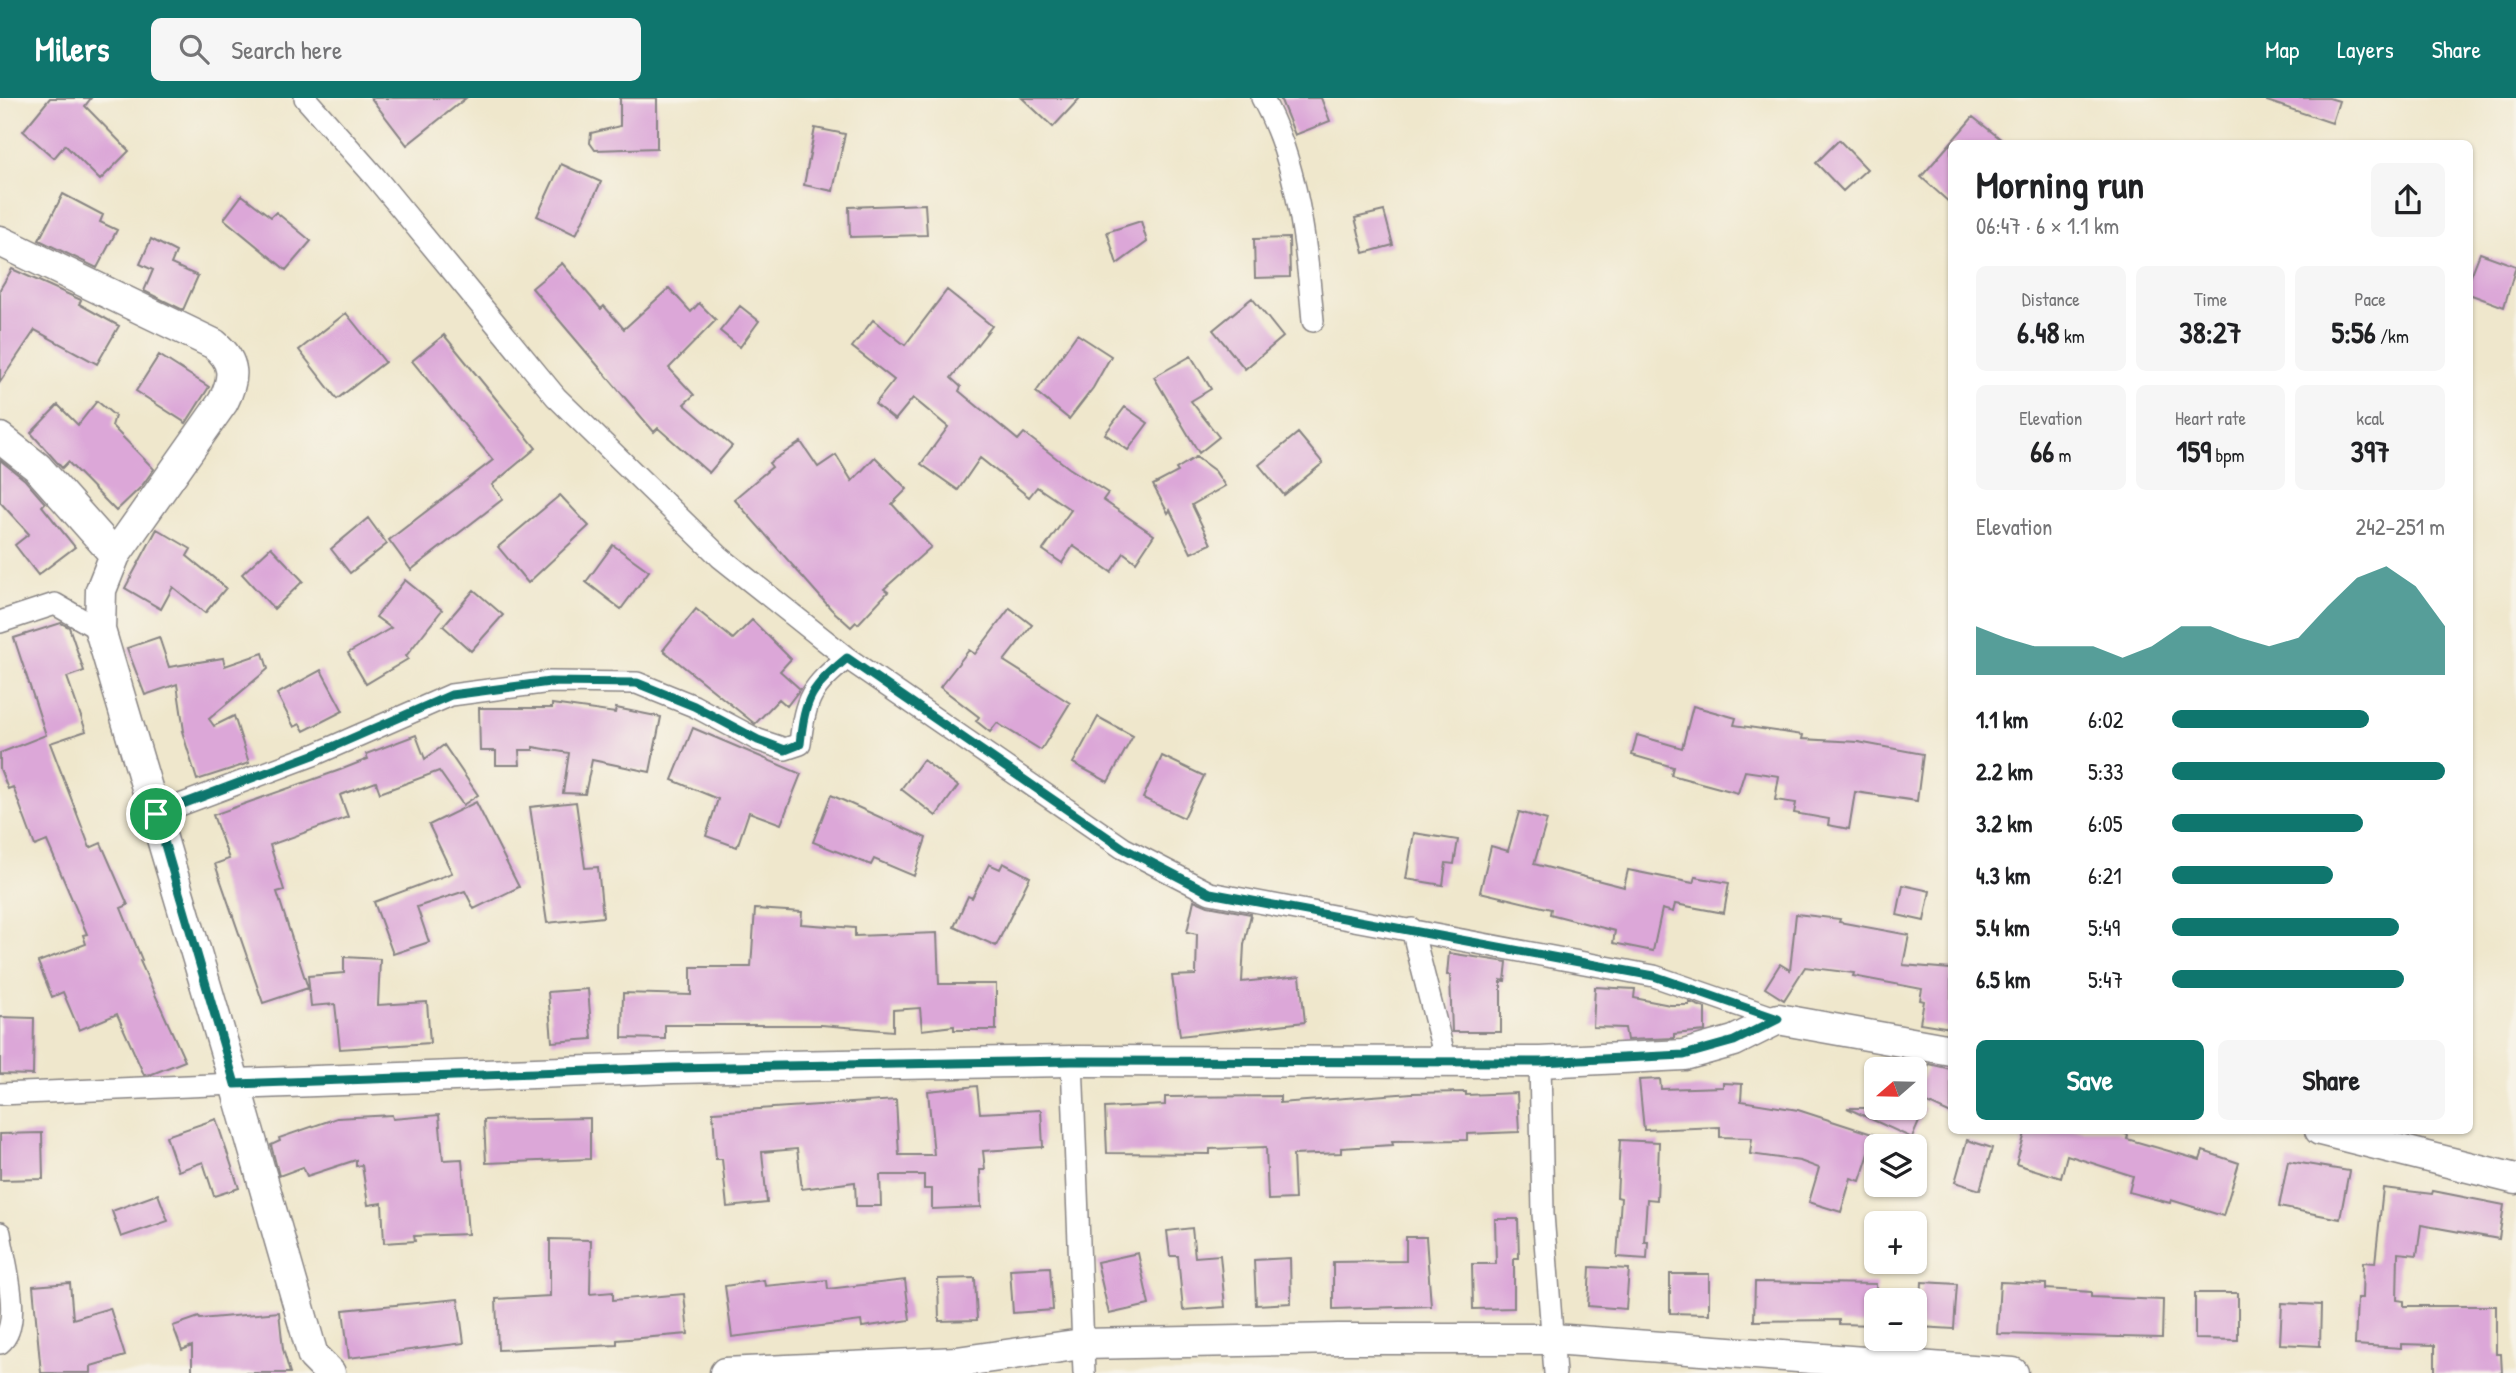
<!DOCTYPE html>
<meta charset="utf-8">
<style>
:root{--surface:#fff;--page:#f6f6f6;--text:#202124;--muted:#757577;--accent:#0f766e}
body{margin:0;font-family:"Patrick Hand",sans-serif;background:var(--page);color:var(--text);height:100vh;display:flex;flex-direction:column;font-size:26px;white-space:nowrap}
*{box-sizing:border-box;margin:0}
p{font-size:23px;color:var(--muted)}
.icon{flex:none;width:38px;height:38px;fill:none;stroke:currentColor;stroke-width:2;stroke-linecap:round;stroke-linejoin:round}
.map{position:relative;flex:1;overflow:hidden}
.details{position:absolute;left:1948px;top:42px;width:525px;height:994px;display:flex;flex-direction:column;background:var(--surface);border-radius:10px;box-shadow:0 2px 5px #0004}
.details>*{flex:none}
.needle{width:46px;rotate:250deg}
.buttons{position:absolute;left:1864px;top:959px;display:grid;gap:14px}
.buttons a{display:grid;place-items:center;width:63px;height:63px;border-radius:10px;background:var(--surface);box-shadow:0 2px 5px #0004;font-size:35px}
.pin{position:absolute;display:grid;place-items:center;width:60px;height:60px;color:#fff;margin:-30px;border:4px solid #fff;border-radius:50%;box-shadow:0 2px 7px #0007}
.round{display:grid;place-items:center;flex:none;width:74px;height:74px;border-radius:10px;background:var(--page)}
.overview{display:flex;align-items:center;justify-content:space-between;height:119px;padding:0 28px}
h1{font-size:38px;font-weight:700;line-height:52px}
.stats{display:grid;grid-template-columns:repeat(3,1fr);gap:10px;height:119px;padding:7px 28px}
.stats div{display:grid;align-content:center;border-radius:10px;background:var(--page);text-align:center}
.stats b{font-size:30px;font-weight:700}
.stats small{font-size:19px;font-weight:400}
.stats p{font-size:19px}
.chart{height:196px;padding:14px 28px}
.chart p{display:flex;justify-content:space-between}
.chart svg{width:100%;height:126px;margin-top:7px;fill:var(--accent);opacity:.7}
.button{display:flex;gap:14px;margin-top:auto;padding:14px 28px}
.button a{flex:1;height:80px;border-radius:10px;background:var(--accent);color:#fff;font-size:28px;font-weight:700;line-height:80px;text-align:center}
.button a+a{background:var(--page);color:var(--text)}
ul{padding:0 28px;list-style:none;font-size:23px}
li{display:grid;grid-template-columns:112px 84px 1fr;align-items:center;height:52px}
li i{height:18px;border-radius:9px;background:var(--accent)}
header{display:flex;align-items:center;gap:42px;box-sizing:border-box;height:98px;padding:0 35px;background:var(--accent);color:#fff}
header strong{font-size:33px}
nav{display:flex;gap:38px;margin-inline-start:auto;font-size:24px}
.search{width:490px;height:63px;background:var(--page);display:flex;align-items:center;gap:18px;box-sizing:border-box;padding:0 24px;border-radius:10px;color:var(--muted);font-size:26px}
.map>svg:first-child{display:block}
.building{fill:#dca7d8}
.lines{fill:none;stroke-linecap:round;stroke-linejoin:round}
.street-casing{stroke:#888484;stroke-width:24}
.secondary-casing{stroke:#888484;stroke-width:33}
.street{stroke:#fff;stroke-width:21}
.secondary{stroke:#fff;stroke-width:30}
.route-casing{stroke:#fff;stroke-width:14}
.route{stroke:#0f766e;stroke-width:9}
</style>
<header>
<strong>Milers</strong>
<div class="search"><svg class="icon" aria-label="search" viewBox="0 0 24 24"><circle cx="10" cy="10" r="6"/><path d="M15 15l6 6"/></svg>Search here</div>
<nav><a>Map</a><a>Layers</a><a>Share</a></nav>
</header>
<div class="map">
<svg width="2516" height="1275" viewBox="0 0 2516 1275">
<rect width="100%" height="100%" fill="#f7f3e8"/>
<filter id="ink" filterUnits="userSpaceOnUse"><feTurbulence type="fractalNoise" baseFrequency=".0143" numOctaves="2"/><feDisplacementMap in="SourceGraphic" scale="14" xChannelSelector="R" yChannelSelector="G"/><feConvolveMatrix kernelMatrix="1 2 1 2 8 2 1 2 1" color-interpolation-filters="sRGB"/></filter>
<filter id="wash" filterUnits="userSpaceOnUse"><feTurbulence type="fractalNoise" baseFrequency=".00686" numOctaves="4" result="noise"/><feDisplacementMap in="SourceGraphic" scale="28" xChannelSelector="R" yChannelSelector="G"/><feGaussianBlur stdDeviation="1.57" result="paint"/><feColorMatrix in="noise" values="0 0 0 0 0 0 0 0 0 0 0 0 0 0 0 0 0 1.4 0 .05"/><feComposite in="paint" operator="in"/></filter>
<g filter="url(#wash)">
<rect width="100%" height="100%" fill="#efe7cc"/>
<g id="blocks">
<path class="building" d="M50 0H91L85 8 129 53 100 82 65 47 54 60 23 33Z
M371 0H466L407 47Z
M620 0H657V50L595 52 590 45 591 35 620 28Z
M1022 0H1080L1053 29Z
M1280 0H1321L1330 23 1295 37Z
M2267 0H2329L2339 3 2332 25 2267 3Z
M1973 19 2007 46H1951V106L1921 79Z
M815 30 845 36 833 93 804 87Z
M1839 42 1867 71 1843 93 1816 65Z
M561 66 601 84 576 137 537 118Z
M63 96 103 117 100 124 117 132 97 170 39 142Z
M242 97 271 119 276 114 311 143 286 172 224 121Z
M925 106 927 137 850 139 849 109Z
M1384 113 1393 147 1364 155 1355 120Z
M1141 123 1147 144 1117 166 1107 134Z
M1289 140 1290 179 1255 180 1254 141Z
M151 141 176 154 171 166 198 178 183 212 144 193 153 172 140 166Z
M2480 155 2516 168 2504 209 2469 196V183Z
M562 165 601 211 604 208 624 231 669 190 691 214 699 205 716 222 669 270 694 297 684 306 732 348 709 375 658 330 654 334 532 190Z
M12 171 81 202 79 206 119 228 97 266 35 232 0 284V191Z
M947 192 992 228 951 280 961 289 959 293 1018 342 1024 335 1069 370 1108 395 1103 402 1154 437 1136 464 1124 455 1111 474 1073 448 1062 465 1043 452 1071 412 1037 389 1029 399 980 360 958 392 921 366 948 329 913 300 895 322 875 306 894 282 852 249 873 222 905 247Z
M1252 200 1283 239 1245 271 1213 232Z
M740 208 759 223 740 249 720 233Z
M346 215 385 264 337 301 299 252Z
M1077 236 1111 258 1093 290 1069 321 1036 294Z
M444 237 536 350 492 387 503 401 411 472 389 442 493 362 412 263Z
M159 257 209 289 186 325 136 293Z
M1191 258 1211 291 1191 303 1219 339 1199 355 1154 279Z
M97 303 115 318 112 328 154 371 141 389 116 413 68 364 62 370 31 335 58 307 78 327Z
M1125 309 1148 325 1128 352 1105 336Z
M1298 335 1323 365 1284 397 1259 367Z
M801 344 818 369 836 357 852 383 875 359 907 391 892 406 931 449 884 491 888 494 858 526 856 524 851 529 831 511 734 401 772 369 769 365Z
M1196 359 1215 373 1225 388 1192 407 1211 446 1191 455 1170 412 1168 415 1153 387 1178 374 1176 371Z
M0 362 25 382 45 405 42 408 75 449 38 477 15 447 29 436 0 404Z
M560 397 589 428 528 485 498 449Z
M368 420 387 446 350 475 331 451Z
M157 431 191 451 187 458 226 490 205 515 173 489 161 511 125 490Z
M613 447 649 473 621 511 586 484Z
M271 449 303 483 274 511 242 476Z
M405 482 442 512 406 558 408 561 366 586 348 555 391 530 376 519Z
M474 492 503 517 471 553 443 528Z
M1010 510 1032 527 1004 563 1070 605 1041 652 997 625 990 634 976 623 979 619 940 589 969 552 975 556Z
M696 511 733 541 752 522 791 561 780 573 800 591 787 608 779 601 755 626 663 552Z
M61 525 69 529 84 573 67 579 86 633 50 645 90 750 101 745 128 807 121 810 142 862 140 863 185 963 152 976 144 977 117 916 79 932 63 894 52 899 38 864 86 846 83 837 87 836 47 743 35 748 13 689 8 691 0 671V655L46 637 14 540Z
M159 539 169 569 223 560 225 568 263 555 268 571 209 621 214 628 234 618 249 665 197 682 182 633H184L177 586 145 597 127 550Z
M321 572 343 613 304 633 300 626 294 629 277 596Z
M552 606 615 615 616 610 661 619 650 674 592 662 585 696 563 695 569 655 533 649V652H519L520 667H496V653H480L479 610H552Z
M1693 608 1736 620 1734 627 1803 637 1802 641 1858 644 1923 656 1917 703 1855 694 1849 731 1828 727 1829 721 1794 715 1796 705 1775 702 1779 678 1745 673 1738 695 1671 677 1673 669 1632 657 1637 637 1682 650Z
M1098 619 1133 638 1108 684 1073 665Z
M693 630 801 676 781 726 749 714 737 749 706 738 718 701 672 682Z
M416 637 425 661 444 647 478 697 463 707 439 673 380 695 376 684 340 697 348 719 270 747 284 792 277 794 308 890 263 905 215 766 229 761 213 717 340 672 368 661 366 656Z
M1162 658 1204 678 1184 720 1143 700Z
M923 662 958 688 936 718 901 691Z
M831 697 926 740 914 778 874 761 871 767 813 744Z
M476 704 519 789 474 811 465 793 417 809 429 844 393 856 374 804 452 775 429 727Z
M576 704 585 770 598 769 603 819 547 825 530 709Z
M1519 714 1547 722 1534 766 1624 789 1628 772 1693 785 1695 779 1729 785 1724 815 1675 806 1673 814 1662 811 1653 853 1613 845 1615 833 1550 816 1551 811 1480 794 1491 748 1508 753Z
M1414 735 1458 742 1454 766 1446 765 1443 787 1406 781Z
M1003 765 1030 779 996 848 954 829 968 798 972 800 989 766 1000 771Z
M1903 787 1930 793 1924 823 1897 817Z
M1194 802 1208 808 1251 816 1244 847 1242 884 1300 878 1305 924 1180 938 1172 878 1196 877 1197 836 1187 834Z
M755 811 802 814 801 826 855 830V838L937 835 939 886H996V932H954V928L922 932 920 910 893 912V933L821 927H665V941L622 940 623 895 691 897V869H751Z
M1796 816 1840 821 1839 824 1909 837 1903 867 1951 871V930L1920 925 1924 903 1920 902 1922 891 1853 878 1854 875 1805 869 1784 902 1765 890 1780 866 1790 872Z
M1449 855 1507 864 1505 883 1501 882V934H1452L1450 877H1447Z
M344 859 380 861 378 907 427 904 430 945 340 951 335 906 311 908 308 878 344 875Z
M1595 889 1635 891 1634 900 1670 907H1689V904L1705 910V933L1674 936V940L1627 942 1625 930 1593 929Z
M588 891 592 941 552 944 548 894Z
M0 919 34 920 33 977 0 976Z
M1929 966 1951 971V1016L1914 999Z
M1660 981 1661 991 1723 989V985L1742 986 1741 1003 1798 1012 1875 1037 1860 1083 1851 1080 1841 1114 1809 1104 1819 1070 1800 1063 1750 1056 1752 1040 1720 1039V1029L1644 1032 1639 982Z
M977 988 980 1015 1041 1012 1043 1049 983 1053 985 1072H980L981 1109 932 1111V1091H924V1077H880L881 1108H856L855 1084 802 1091 797 1051 762 1054 767 1105 727 1109 722 1061H716L713 1014 896 1002 899 1057H934L928 993Z
M1466 994V997L1517 995 1519 1034 1467 1036V1042L1392 1043 1393 1047 1341 1050V1055L1293 1057 1295 1101 1268 1102 1266 1049 1210 1051V1056L1107 1055 1105 1010 1165 1007V999L1280 998V1005L1412 995Z
M1847 1010H1925L1912 1040Z
M392 1017 393 1021 439 1017 443 1062 462 1061 468 1136 414 1138 415 1143 384 1145 382 1105 368 1107 362 1067 356 1068V1062L307 1078 303 1069 279 1078 271 1047 280 1043 279 1040 337 1020Z
M590 1020V1061L486 1065 484 1022Z
M216 1021 239 1090 214 1098 203 1064 178 1073 166 1038Z
M2026 1032H2115L2128 1037 2127 1041 2200 1062 2203 1053 2239 1065 2223 1118 2171 1102 2170 1105 2129 1094 2133 1078 2067 1057 2061 1080 2016 1066Z
M42 1035 43 1081 0 1082V1036Z
M1620 1042 1659 1044 1657 1102 1647 1101 1644 1144H1648L1647 1161 1617 1159 1621 1100 1617 1099Z
M1967 1042 1992 1050 1980 1092 1955 1084Z
M2288 1063 2349 1073 2340 1121 2279 1109Z
M2383 1090 2432 1096 2433 1093 2504 1107 2499 1141 2421 1127 2417 1157 2398 1155 2397 1202 2404 1203V1208H2496V1256H2501L2502 1275H2435V1247L2401 1246V1250L2355 1247 2357 1200H2362L2363 1164 2375 1165Z
M158 1096 168 1123 121 1139 112 1113Z
M1495 1121H1518L1519 1160H1514V1210L1473 1211 1472 1166H1496Z
M1192 1130 1195 1159 1220 1157 1225 1209 1183 1212 1178 1158H1170L1167 1133Z
M1406 1139H1426L1431 1208 1333 1211V1164L1406 1163Z
M550 1141 591 1142 590 1196 613 1194V1202L684 1196 688 1236 617 1242V1247L498 1252 496 1201 550 1198Z
M1138 1155 1149 1207 1109 1216 1097 1164Z
M1290 1160 1291 1205 1256 1207 1254 1162Z
M1050 1169 1053 1212 1013 1215 1010 1171Z
M1590 1169 1629 1171 1626 1211 1588 1208Z
M1670 1176H1709V1216L1670 1215Z
M975 1180 977 1222 939 1223 938 1181Z
M764 1182 765 1188 827 1182 828 1191 905 1182 910 1222 862 1229 861 1223 732 1239 725 1188Z
M1755 1184 1876 1186V1227L1839 1226V1222L1754 1223Z
M1922 1184 1957 1186 1954 1231 1920 1229Z
M2000 1184 2046 1186V1191L2091 1194V1199L2163 1202 2162 1240 1997 1236Z
M70 1185 73 1221 110 1210 125 1258 91 1268V1275H41L33 1188Z
M2195 1195H2238V1242L2195 1241Z
M458 1201 464 1245 349 1260 343 1212Z
M2282 1205 2321 1207 2320 1248 2280 1246Z
M279 1214 283 1251 290 1275H192V1248L182 1252 173 1228 199 1219 200 1221Z"/>
</g>
</g>
<g filter="url(#ink)">
<use href="#blocks" fill-opacity="0" stroke="#888484" stroke-width="2"/>
<g class="lines">
<g class="street-casing">
<path id="street" d="M305 0 376 80 556 299 720 459 847 560 1123 750 1210 795 1654 878 1778 921
M1262 0C1298 63 1307 151 1313 223
M0 524 55 506 100 532
M156 716 316 656 451 597 550 584 637 585 694 608 758 642 785 651 800 646C805 599 811 590 847 560
M1412 831 1446 964
M1072 963 1084 1275
M1540 964 1543 1116 1555 1275
M0 996 235 986
M0 1135C4 1163 24 1226 0 1245"/>
</g>
<g class="secondary-casing">
<path id="secondary" d="M0 143 214 246C236 264 235 280 223 304L115 457 101 492 100 532 235 986 673 970 1072 963 1540 964 1684 957 1734 943 1778 921 1951 952
M0 340 37 369 115 457
M235 986 313 1258 330 1275
M2320 1032 2516 1081
M725 1275 957 1264 1082 1246 1339 1241H1553L2013 1275"/>
</g>
<use href="#street" class="street"/>
<use href="#secondary" class="secondary"/>
</g>
</g>
<g class="lines" filter="url(#ink)">
<g class="route-casing">
<path id="route" d="M847 560 1123 750 1210 795 1654 878 1778 921 1734 943 1684 957 1540 964 1072 963 673 970 235 986 156 716 316 656 451 597 550 584 637 585 694 608 758 642 785 652 800 646C805 599 811 590 847 560Z"/>
</g>
<use href="#route" class="route"/>
</g>
</svg>
<div class="buttons">
<a><svg class="needle" viewBox="-14 -14 28 28"><path d="M0-13l5 13h-10z" fill="#e53935"/><path d="M0 13l5-13h-10z" fill="#757577"/></svg></a>
<a><svg class="icon" aria-label="layers" viewBox="0 0 24 24"><path d="M12 4l9 5-9 5-9-5zM3 14l9 5 9-5"/></svg></a>
<a>+</a>
<a>−</a>
</div>
<div class="pin" style="left:156px;top:716px;background:#1e9e55"><svg class="icon" aria-label="arrive" viewBox="0 0 24 24"><path d="M6 21V4h12l-3 4 3 4H6"/></svg></div>
<section class="details">
<div class="overview"><div><h1>Morning run</h1><p>06:47 · 6 × 1.1 km</p></div><a class="round"><svg class="icon" aria-label="share" viewBox="0 0 24 24"><path d="M12 15V3M7 8l5-5 5 5M5 13v7h14v-7"/></svg></a></div>
<div class="stats">
<div><p>Distance</p><b>6.48<small> km</small></b></div>
<div><p>Time</p><b>38:27</b></div>
<div><p>Pace</p><b>5:56<small> /km</small></b></div>
</div>
<div class="stats">
<div><p>Elevation</p><b>66<small> m</small></b></div>
<div><p>Heart rate</p><b>159<small> bpm</small></b></div>
<div><p>kcal</p><b>397</b></div>
</div>
<div class="chart"><p><span>Elevation</span>242–251 m</p>
<svg viewBox="0 0 160 44" preserveAspectRatio="none"><path d="M0 44V27L10 31L20 34L30 34L40 34L50 38L60 34L70 27L80 27L90 31L100 34L110 31L120 20L130 10L140 6L150 13L160 27V44z"/></svg>
</div>
<ul>
<li><b>1.1 km</b>6:02<i style="width:72%"></i></li>
<li><b>2.2 km</b>5:33<i style="width:100%"></i></li>
<li><b>3.2 km</b>6:05<i style="width:70%"></i></li>
<li><b>4.3 km</b>6:21<i style="width:59%"></i></li>
<li><b>5.4 km</b>5:49<i style="width:83%"></i></li>
<li><b>6.5 km</b>5:47<i style="width:85%"></i></li>
</ul>
<div class="button"><a>Save</a><a>Share</a></div>
</section>
</div>
